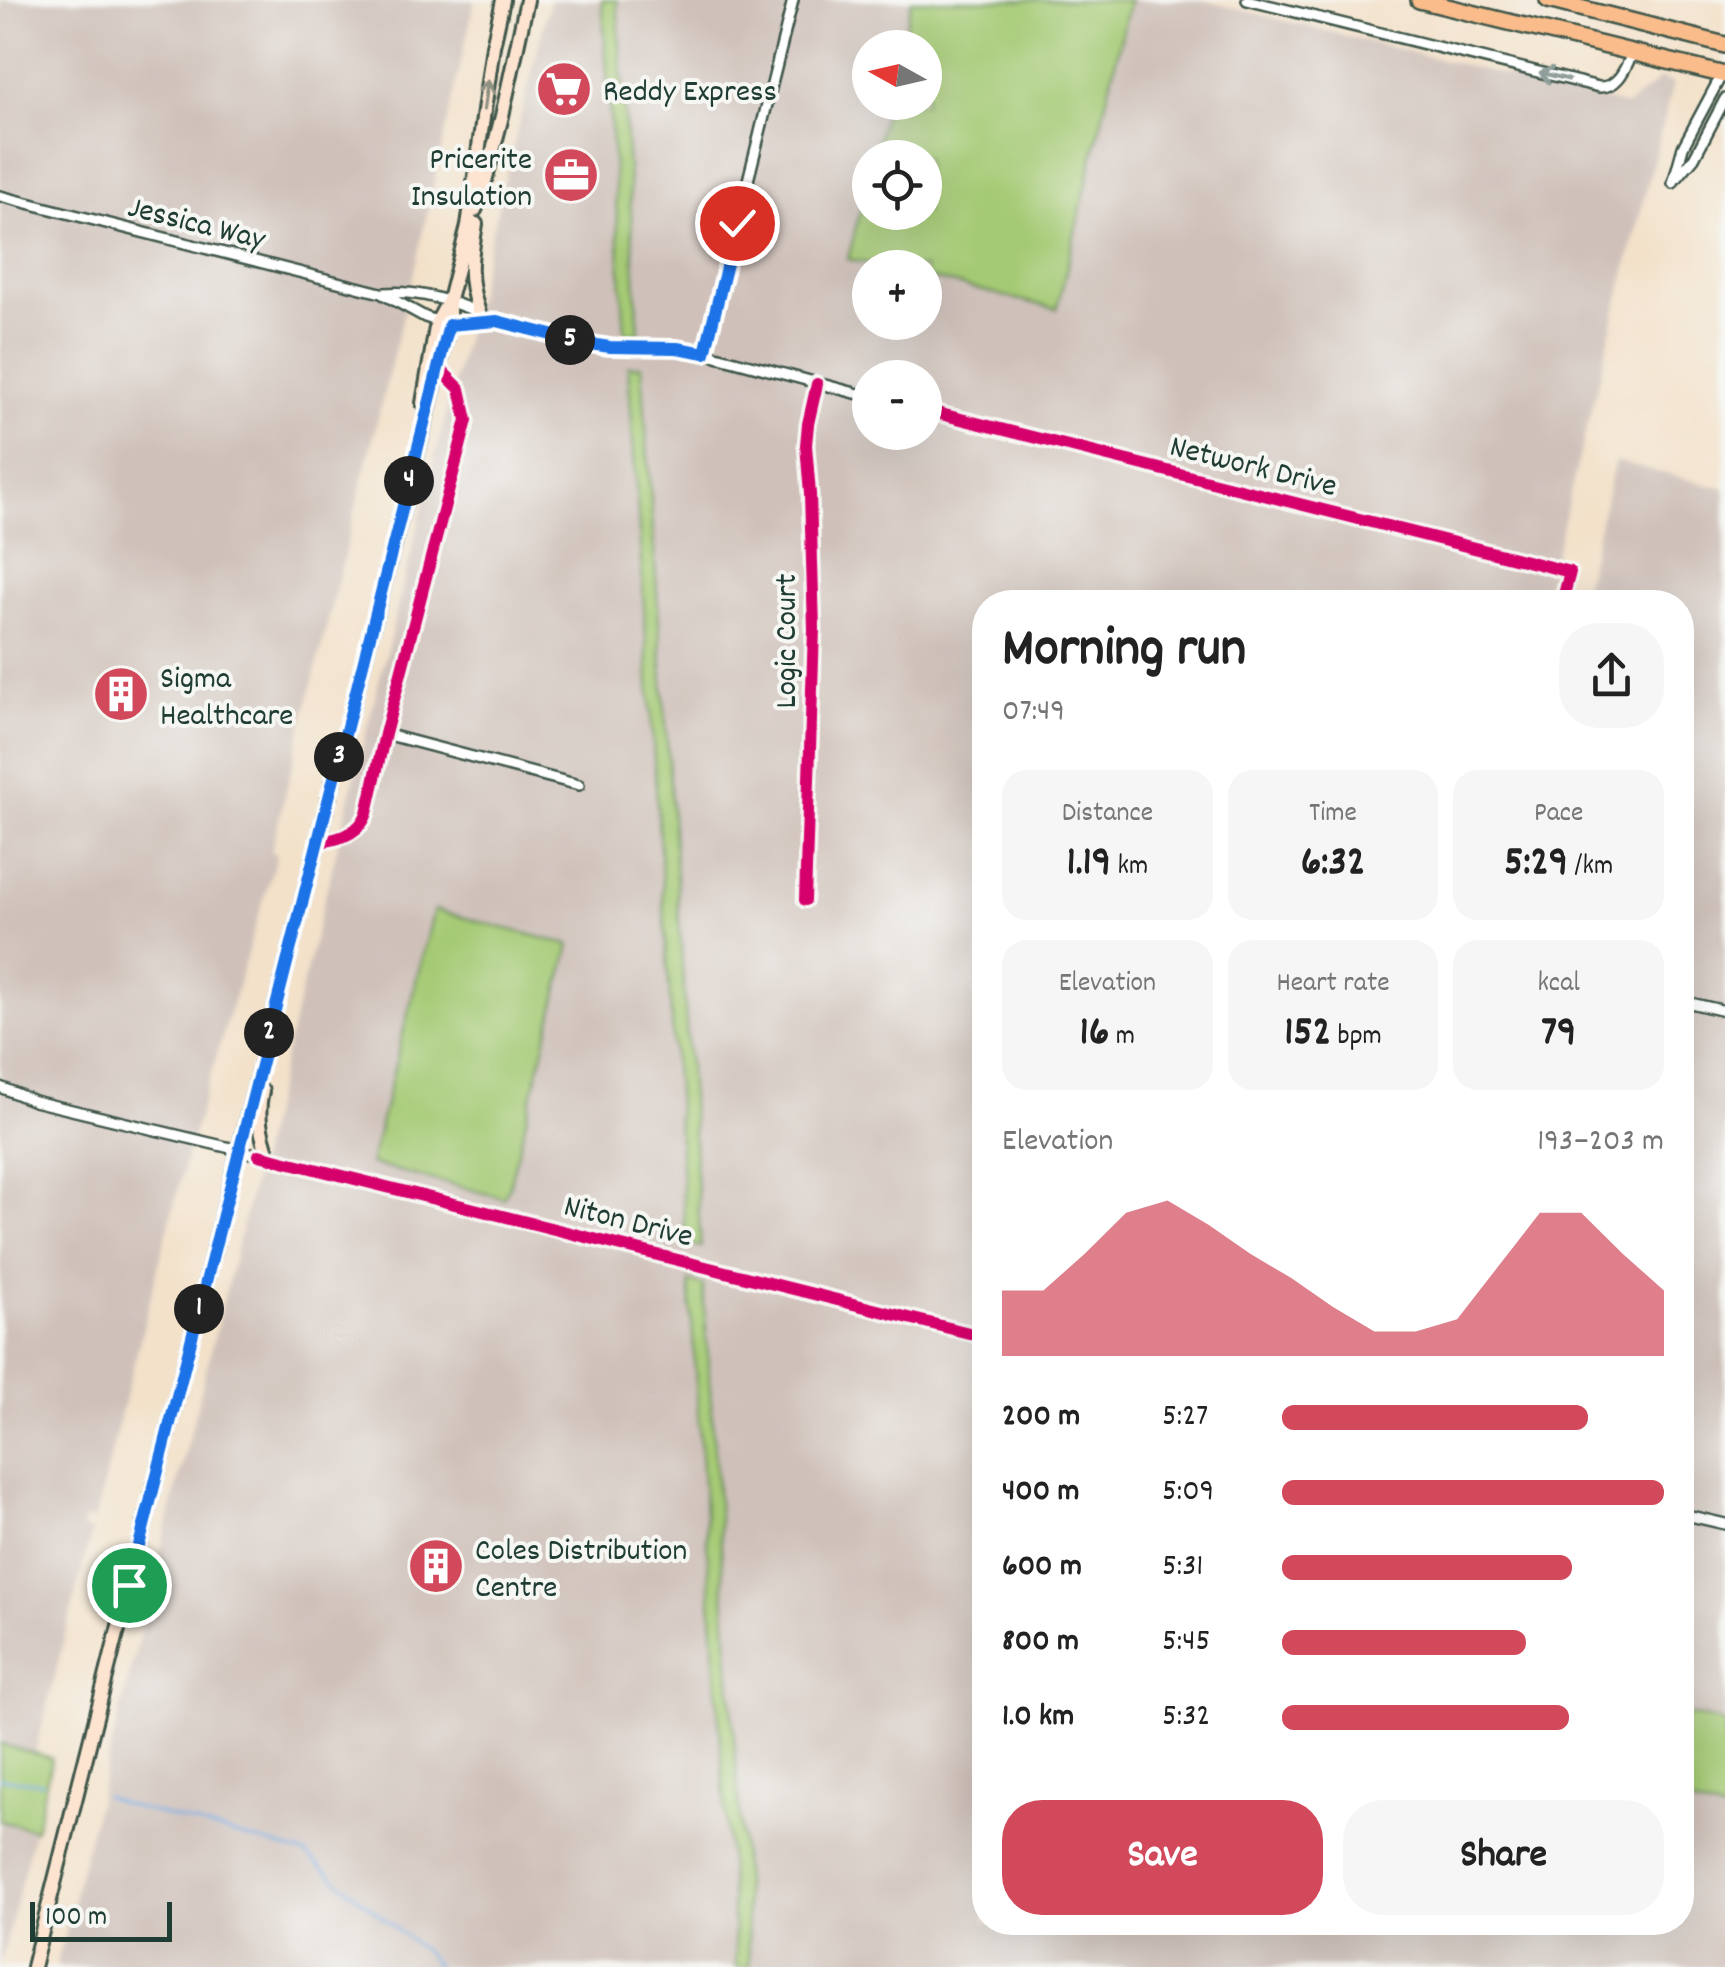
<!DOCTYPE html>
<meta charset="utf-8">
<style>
:root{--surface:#fff;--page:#f6f6f6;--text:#222;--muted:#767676;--accent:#d1495b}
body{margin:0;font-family:Dekko,sans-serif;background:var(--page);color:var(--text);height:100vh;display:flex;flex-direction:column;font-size:38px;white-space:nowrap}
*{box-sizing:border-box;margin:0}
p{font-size:32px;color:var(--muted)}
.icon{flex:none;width:55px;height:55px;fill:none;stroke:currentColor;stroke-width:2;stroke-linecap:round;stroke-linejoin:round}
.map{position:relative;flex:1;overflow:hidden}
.side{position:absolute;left:972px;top:590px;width:722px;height:1345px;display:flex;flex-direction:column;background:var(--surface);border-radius:40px;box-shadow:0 10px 40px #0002}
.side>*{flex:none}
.needle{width:65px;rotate:278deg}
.controls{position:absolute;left:852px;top:30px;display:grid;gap:20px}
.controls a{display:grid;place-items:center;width:90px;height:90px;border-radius:50%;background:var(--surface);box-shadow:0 10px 40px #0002;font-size:50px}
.scale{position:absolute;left:30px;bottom:25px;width:142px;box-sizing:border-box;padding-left:10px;border:5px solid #1f3d34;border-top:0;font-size:28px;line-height:35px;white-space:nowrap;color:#1f3d34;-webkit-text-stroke:8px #f6f6f2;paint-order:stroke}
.pin{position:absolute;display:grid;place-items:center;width:85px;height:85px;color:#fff;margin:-42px;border:5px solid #fff;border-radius:50%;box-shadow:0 2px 10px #0007}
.km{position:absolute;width:50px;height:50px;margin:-25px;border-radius:50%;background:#222;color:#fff;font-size:28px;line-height:50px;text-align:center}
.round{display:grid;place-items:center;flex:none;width:105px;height:105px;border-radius:40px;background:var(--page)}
.summary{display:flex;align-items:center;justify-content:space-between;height:170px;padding:0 30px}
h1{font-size:55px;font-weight:700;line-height:75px}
.metrics{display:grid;grid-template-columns:repeat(3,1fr);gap:15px;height:170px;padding:10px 30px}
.metrics div{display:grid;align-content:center;border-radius:25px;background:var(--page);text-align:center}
.metrics b{font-size:42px;font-weight:700}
.metrics small{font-size:28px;font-weight:400}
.metrics p{font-size:28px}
.chart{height:280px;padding:20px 30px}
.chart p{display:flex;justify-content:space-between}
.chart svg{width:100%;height:180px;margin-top:10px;fill:var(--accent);opacity:.7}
.cta{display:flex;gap:20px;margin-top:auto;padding:20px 30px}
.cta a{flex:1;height:115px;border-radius:40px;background:var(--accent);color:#fff;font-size:40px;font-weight:700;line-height:115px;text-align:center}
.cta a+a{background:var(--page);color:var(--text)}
ul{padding:0 30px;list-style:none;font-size:32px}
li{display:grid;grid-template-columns:160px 120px 1fr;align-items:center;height:75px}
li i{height:25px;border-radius:12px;background:var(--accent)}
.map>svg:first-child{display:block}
.industrial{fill:#cfc1ba;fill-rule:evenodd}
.green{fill:#a5ca74;stroke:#628454;stroke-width:2.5}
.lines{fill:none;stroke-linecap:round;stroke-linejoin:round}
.stream{stroke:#73abe2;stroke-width:2.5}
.minor-casing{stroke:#3f564a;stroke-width:14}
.secondary-casing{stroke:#3f564a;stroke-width:18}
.trunk-casing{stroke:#3f564a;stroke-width:20}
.minor{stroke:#fff;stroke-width:9}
.secondary{stroke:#fde4d1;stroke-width:12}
.trunk{stroke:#fabc8b;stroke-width:15}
.cycleway-casing{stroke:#f6f6f2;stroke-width:19}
.cycleway{stroke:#d6006c;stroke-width:12}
.oneway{stroke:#8f9e9a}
.oneway2{stroke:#8e9082}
.route-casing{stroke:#fff;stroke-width:20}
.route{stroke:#1a73e8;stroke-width:12}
.labels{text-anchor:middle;stroke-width:8;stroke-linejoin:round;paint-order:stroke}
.poi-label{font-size:32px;fill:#1f3d34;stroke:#f6f6f2;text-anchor:start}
.street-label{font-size:32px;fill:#1f3d34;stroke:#f6f6f2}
</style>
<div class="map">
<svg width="1725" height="1967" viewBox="0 0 1725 1967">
<rect width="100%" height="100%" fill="#f6f6f2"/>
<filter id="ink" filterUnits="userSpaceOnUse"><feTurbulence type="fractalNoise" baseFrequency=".01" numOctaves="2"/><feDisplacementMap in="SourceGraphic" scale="20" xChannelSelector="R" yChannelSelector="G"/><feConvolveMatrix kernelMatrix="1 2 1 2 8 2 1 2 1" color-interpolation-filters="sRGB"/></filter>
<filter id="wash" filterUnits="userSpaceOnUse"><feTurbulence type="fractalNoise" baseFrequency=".0048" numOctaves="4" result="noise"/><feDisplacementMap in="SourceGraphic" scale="40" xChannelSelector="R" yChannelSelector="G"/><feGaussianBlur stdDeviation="2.25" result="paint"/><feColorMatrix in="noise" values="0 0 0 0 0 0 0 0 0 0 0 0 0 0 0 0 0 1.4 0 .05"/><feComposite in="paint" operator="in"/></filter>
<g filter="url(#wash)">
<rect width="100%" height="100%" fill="#f3e1c9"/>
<path class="industrial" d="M0 0H475L415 267 271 852 277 854 185 1161 94 1521 85 1518 82 1528 92 1531 35 1752 52 1758 0 1967Z
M550 0H912L901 47 870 48V102L887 103 873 157 870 158V171L848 258 884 267 870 268V322H925V277L1057 308 1130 0H1202L1627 106 1660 79 1673 83 1543 602H985V1922H1682V602H1580L1615 461 1725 489V1967H56ZM870 378H925V432H870Z"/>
<path class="green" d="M602 0H617L639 333H625Z
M912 0H1130L1057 309 925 277V268L884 267 848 259 870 171V212H925V158L873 157 887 103 925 102V48L901 47Z
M628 366H642L701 1247 686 1244Z
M434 910 570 945 509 1187 504 1198 370 1164Z
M689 1281 703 1285 750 1967H736Z
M1682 1713 1725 1723V1813L1683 1802Z
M0 1744 52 1758 35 1830 0 1821Z"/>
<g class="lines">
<path class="stream" d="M0 1778 42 1783
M105 1796 120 1803 306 1854 428 1955 437 1967"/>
</g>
</g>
<g filter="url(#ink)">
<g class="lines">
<g class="minor-casing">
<path id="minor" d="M1247 0 1599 87C1618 88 1625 69 1632 54
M1677 178 1694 158 1725 99
M1673 183 1683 147 1722 74
M0 196 381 293 425 317 449 325 497 321
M384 293C416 290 450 300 480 313
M494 320C528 331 573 344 610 347 642 350 673 347 705 353L870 397
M705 353 793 0
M925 410 1570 572 1562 602
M385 734 579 785
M318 842C338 840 360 834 367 813L385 734 467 420 460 389 439 368
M805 900 814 629 810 494 806 445 808 424 817 384
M1682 1001 1725 1011
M0 1087 34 1101 239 1150 985 1337
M1682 1514 1725 1524"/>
</g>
<g class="secondary-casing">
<path id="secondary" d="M475 210 481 197 502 116 527 0
M476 224C470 260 467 277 479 313
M423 403 437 322 448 302
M262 1091C256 1116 261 1134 269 1158
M33 1967 239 1150 436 379 449 325V300L468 226 493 46 503 0"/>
</g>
<g class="trunk-casing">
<path id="trunk" d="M1419 0 1725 75
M1548 0 1725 45"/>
</g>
<use href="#minor" class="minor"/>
<use href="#secondary" class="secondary"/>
<use href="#trunk" class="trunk"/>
<g class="cycleway-casing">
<path id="cycleway" d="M925 410 1570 572 1562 602
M318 842C338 840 360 834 367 813L385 734 467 420 460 389 439 368
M805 900 814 629 810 494 806 445 808 424 817 384
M259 1155 985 1337"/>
</g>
<use href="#cycleway" class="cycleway"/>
</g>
<defs><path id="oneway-shaft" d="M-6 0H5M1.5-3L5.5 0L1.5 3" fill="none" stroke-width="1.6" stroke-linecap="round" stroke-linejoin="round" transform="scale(2.5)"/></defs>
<use class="oneway" href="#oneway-shaft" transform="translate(1554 76) rotate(-166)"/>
<use class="oneway2" href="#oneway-shaft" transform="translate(486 95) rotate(-82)"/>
</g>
<g class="lines" filter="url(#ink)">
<g class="route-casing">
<path id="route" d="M129 1585 449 325 497 321 583 343 610 347 677 348 705 353 737 223"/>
</g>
<use href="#route" class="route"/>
</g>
<defs>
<g id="supermarket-disc" transform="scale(2.875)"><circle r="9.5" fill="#d1495b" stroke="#f6f6f2"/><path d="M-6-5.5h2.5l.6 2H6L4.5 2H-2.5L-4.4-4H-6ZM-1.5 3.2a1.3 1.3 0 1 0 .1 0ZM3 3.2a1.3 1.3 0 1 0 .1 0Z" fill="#fff"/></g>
<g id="office-disc" transform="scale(2.875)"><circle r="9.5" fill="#d1495b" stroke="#f6f6f2"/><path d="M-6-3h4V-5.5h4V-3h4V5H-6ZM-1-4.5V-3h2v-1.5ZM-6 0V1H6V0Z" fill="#fff"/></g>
<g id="building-disc" transform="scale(2.875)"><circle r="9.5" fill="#d1495b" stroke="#f6f6f2"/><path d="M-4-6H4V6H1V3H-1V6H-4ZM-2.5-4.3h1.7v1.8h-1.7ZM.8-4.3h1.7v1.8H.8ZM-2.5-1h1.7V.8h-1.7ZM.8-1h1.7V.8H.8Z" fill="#fff"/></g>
</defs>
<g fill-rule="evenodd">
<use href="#supermarket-disc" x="564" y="89"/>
<use href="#office-disc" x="571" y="175"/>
<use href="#building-disc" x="121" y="694"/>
<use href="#building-disc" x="436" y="1566"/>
</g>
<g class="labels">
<g class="poi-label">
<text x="603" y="100">Reddy Express</text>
<text x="532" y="168" text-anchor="end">Pricerite<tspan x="532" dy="37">Insulation</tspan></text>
<text x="160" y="687">Sigma<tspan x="160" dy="37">Healthcare</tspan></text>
<text x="475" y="1559">Coles Distribution<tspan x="475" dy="37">Centre</tspan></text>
</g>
<g class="street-label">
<text transform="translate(197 221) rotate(14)" y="11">Jessica Way</text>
<text transform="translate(1254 464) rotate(14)" y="11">Network Drive</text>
<text transform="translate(784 641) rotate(-90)" y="11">Logic Court</text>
<text transform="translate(629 1219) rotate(14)" y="11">Niton Drive</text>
</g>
</g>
</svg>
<div class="controls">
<a><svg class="needle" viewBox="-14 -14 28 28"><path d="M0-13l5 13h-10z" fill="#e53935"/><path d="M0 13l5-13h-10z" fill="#767676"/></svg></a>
<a><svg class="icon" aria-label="locate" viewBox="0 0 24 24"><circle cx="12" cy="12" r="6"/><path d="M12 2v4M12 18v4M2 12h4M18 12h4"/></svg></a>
<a>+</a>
<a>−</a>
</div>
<div class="scale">100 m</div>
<div class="pin" style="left:129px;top:1585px;background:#1e9e55"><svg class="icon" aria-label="arrive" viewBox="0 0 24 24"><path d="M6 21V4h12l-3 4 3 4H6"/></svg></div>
<div class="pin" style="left:737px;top:223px;background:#d93025"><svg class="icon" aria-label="check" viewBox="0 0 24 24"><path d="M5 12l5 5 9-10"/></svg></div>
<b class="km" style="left:199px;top:1309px">1</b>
<b class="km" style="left:269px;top:1033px">2</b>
<b class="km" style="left:339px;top:757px">3</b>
<b class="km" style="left:409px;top:481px">4</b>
<b class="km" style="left:570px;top:340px">5</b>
<section class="side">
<div class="summary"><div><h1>Morning run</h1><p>07:49</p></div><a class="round"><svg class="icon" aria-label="share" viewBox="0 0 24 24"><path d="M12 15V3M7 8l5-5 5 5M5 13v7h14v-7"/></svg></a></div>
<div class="metrics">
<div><p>Distance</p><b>1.19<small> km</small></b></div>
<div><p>Time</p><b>6:32</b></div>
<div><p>Pace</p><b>5:29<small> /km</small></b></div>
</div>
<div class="metrics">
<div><p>Elevation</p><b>16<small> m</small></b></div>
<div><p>Heart rate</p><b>152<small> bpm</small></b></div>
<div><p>kcal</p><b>79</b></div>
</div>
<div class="chart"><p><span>Elevation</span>193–203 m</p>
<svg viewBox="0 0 160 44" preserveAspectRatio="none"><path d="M0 44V28L10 28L20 19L30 9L40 6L50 12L60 19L70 25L80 32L90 38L100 38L110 35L120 22L130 9L140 9L150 19L160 28V44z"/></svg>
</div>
<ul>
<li><b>200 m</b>5:27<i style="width:80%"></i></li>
<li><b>400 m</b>5:09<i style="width:100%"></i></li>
<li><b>600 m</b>5:31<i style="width:76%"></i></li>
<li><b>800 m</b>5:45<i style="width:64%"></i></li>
<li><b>1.0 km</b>5:32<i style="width:75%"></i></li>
</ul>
<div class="cta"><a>Save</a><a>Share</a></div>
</section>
</div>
